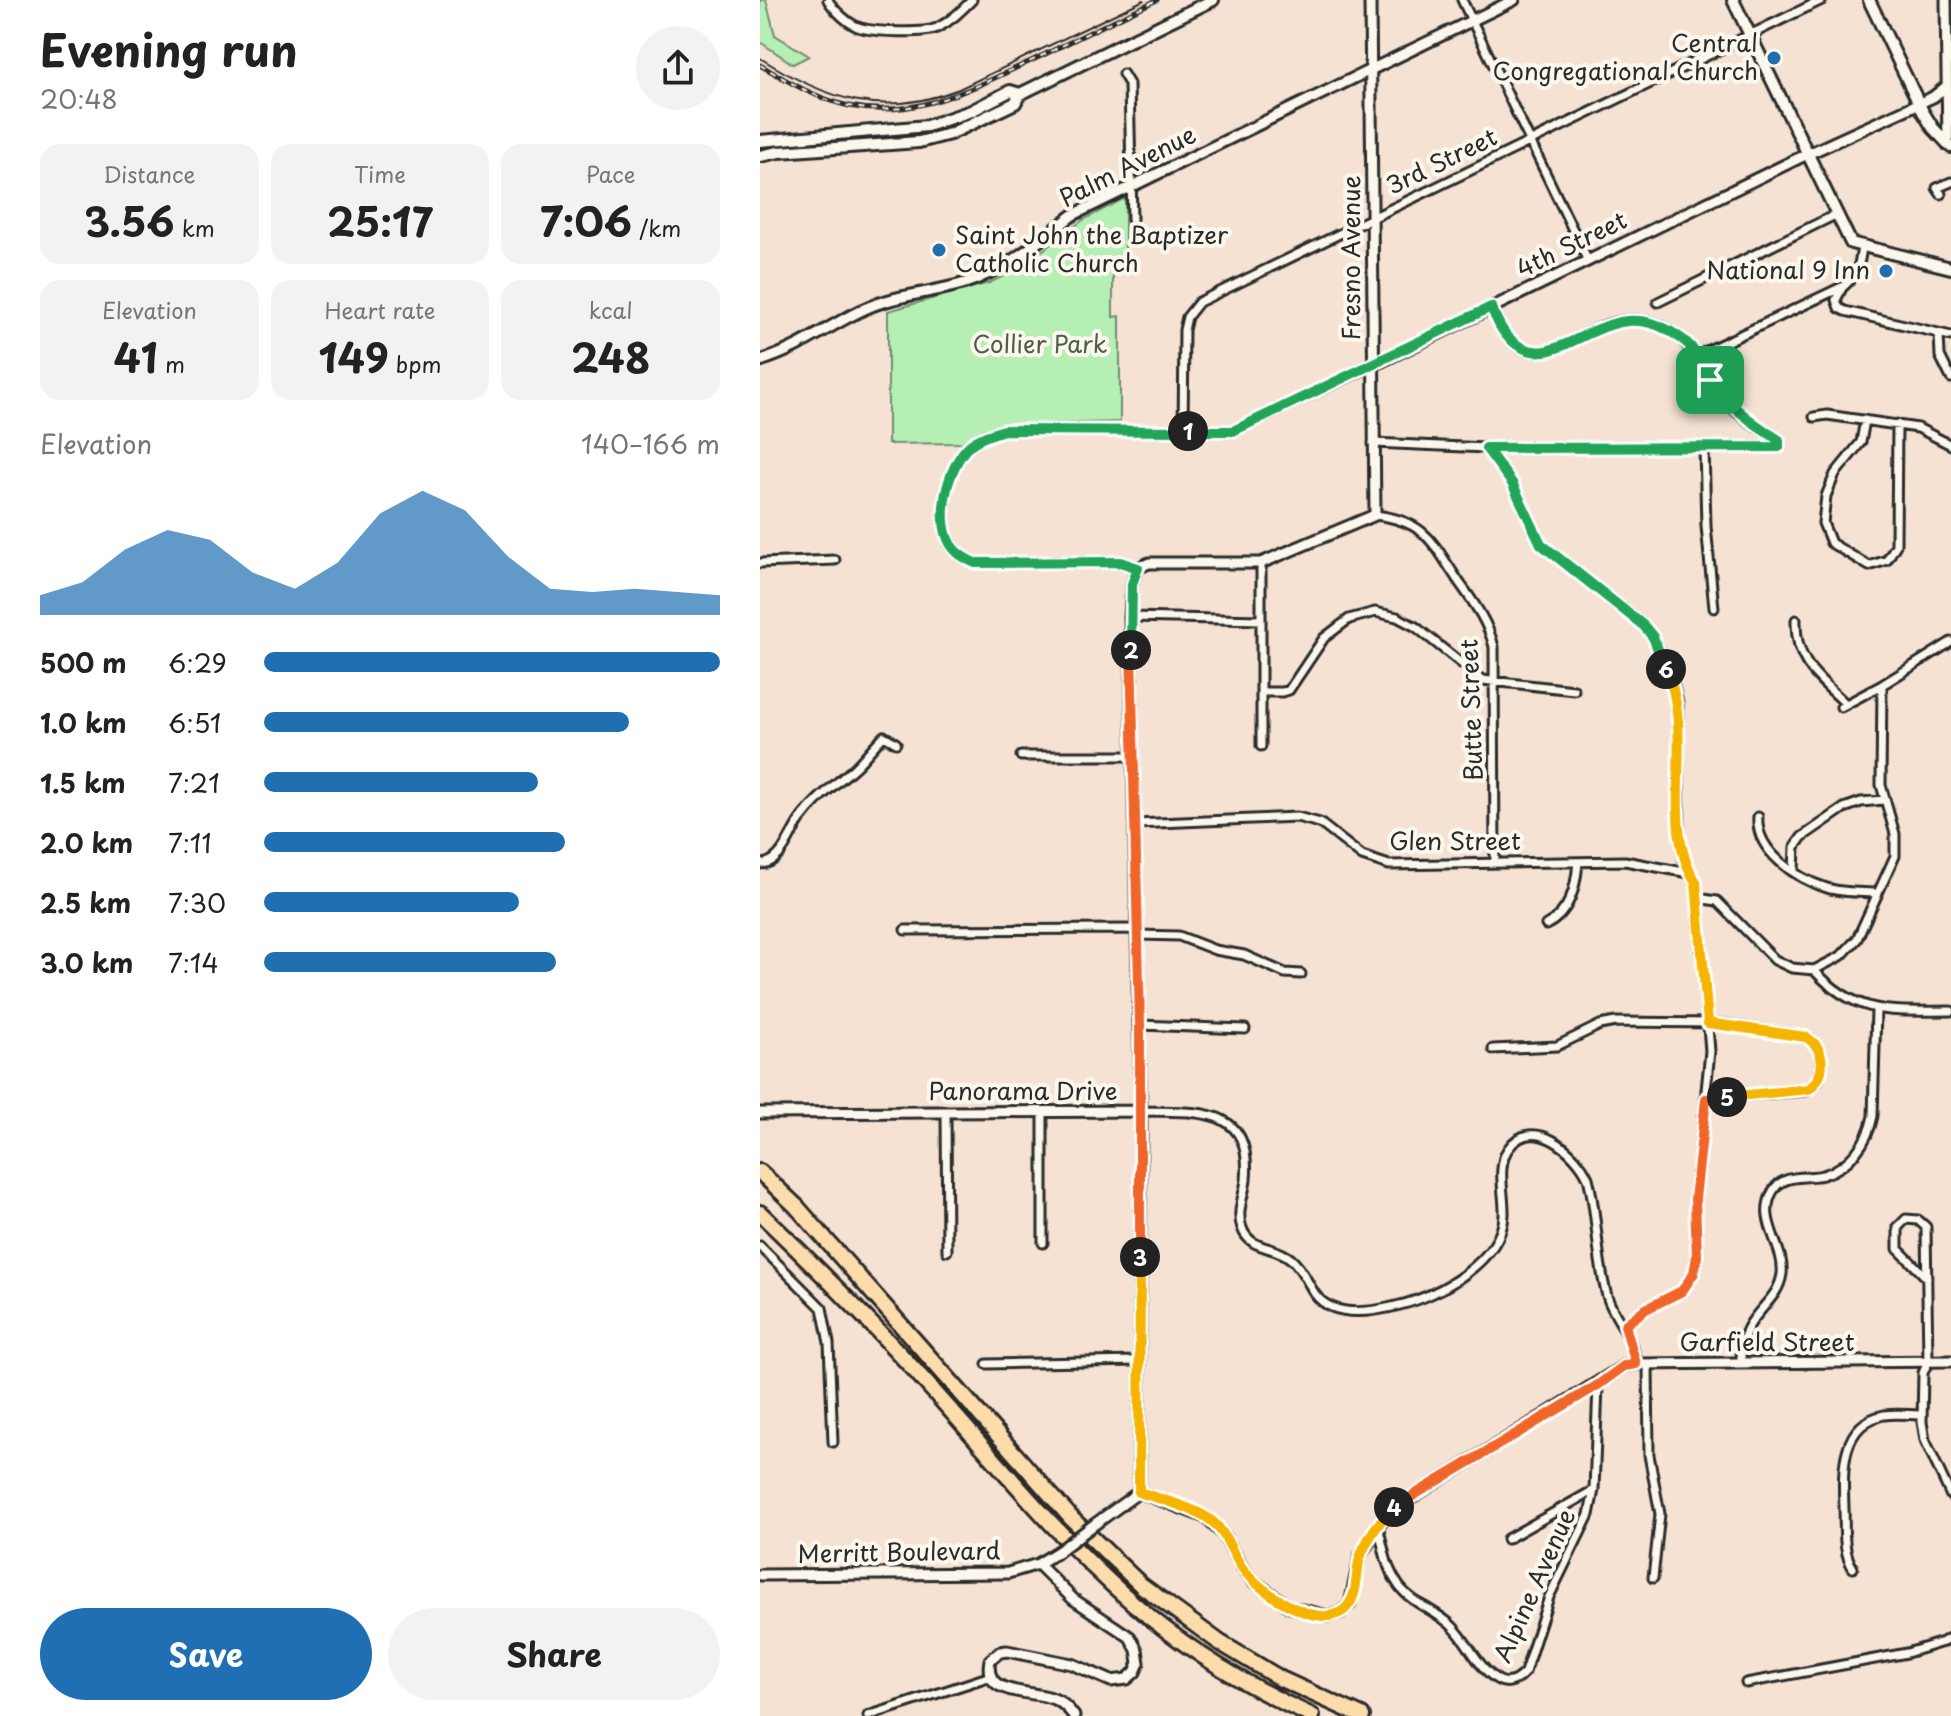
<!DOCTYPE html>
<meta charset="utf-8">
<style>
:root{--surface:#fff;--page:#f2f2f2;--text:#222;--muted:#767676;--accent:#1f6fb2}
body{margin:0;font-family:"Playpen Sans",sans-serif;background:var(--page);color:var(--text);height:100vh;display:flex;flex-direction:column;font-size:30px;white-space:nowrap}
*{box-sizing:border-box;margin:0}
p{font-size:26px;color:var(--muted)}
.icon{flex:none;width:44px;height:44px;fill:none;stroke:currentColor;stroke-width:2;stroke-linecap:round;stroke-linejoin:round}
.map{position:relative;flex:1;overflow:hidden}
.details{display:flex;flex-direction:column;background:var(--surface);width:760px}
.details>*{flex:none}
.pin{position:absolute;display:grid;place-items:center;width:68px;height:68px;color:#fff;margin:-34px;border-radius:16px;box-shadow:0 4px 12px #0006}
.km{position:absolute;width:40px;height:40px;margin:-20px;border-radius:50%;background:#222;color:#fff;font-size:22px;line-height:40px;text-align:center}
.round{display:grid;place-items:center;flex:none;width:84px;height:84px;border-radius:42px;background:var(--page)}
.summary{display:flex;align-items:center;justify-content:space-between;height:136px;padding:0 40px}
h1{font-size:44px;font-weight:700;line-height:60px}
.metrics{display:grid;grid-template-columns:repeat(3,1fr);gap:12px;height:136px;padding:8px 40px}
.metrics div{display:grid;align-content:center;border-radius:20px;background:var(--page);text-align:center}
.metrics b{font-size:40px;font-weight:700}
.metrics small{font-size:22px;font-weight:400}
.metrics p{font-size:22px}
.chart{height:224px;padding:16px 40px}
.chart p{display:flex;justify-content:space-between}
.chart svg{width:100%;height:144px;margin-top:8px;fill:var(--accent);opacity:.7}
.cta{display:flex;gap:16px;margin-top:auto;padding:16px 40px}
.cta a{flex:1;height:92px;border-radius:48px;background:var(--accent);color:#fff;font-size:32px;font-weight:700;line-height:92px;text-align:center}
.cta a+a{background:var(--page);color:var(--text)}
ul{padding:0 40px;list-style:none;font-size:26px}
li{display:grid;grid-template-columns:128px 96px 1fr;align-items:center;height:60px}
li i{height:20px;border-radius:10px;background:var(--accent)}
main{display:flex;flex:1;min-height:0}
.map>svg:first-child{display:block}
.green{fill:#b5efb3;stroke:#708d6f;stroke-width:2}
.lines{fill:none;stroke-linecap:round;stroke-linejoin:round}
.minor-casing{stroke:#2b2b2b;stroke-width:13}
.tertiary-casing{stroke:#2b2b2b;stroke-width:15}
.secondary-casing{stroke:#2b2b2b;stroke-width:16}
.motorway-casing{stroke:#2b2b2b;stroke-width:20}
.minor{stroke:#fbf7ec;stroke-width:7}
.tertiary{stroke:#fbf7ec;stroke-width:9}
.secondary{stroke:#fbf7ec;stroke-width:10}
.motorway{stroke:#fddcac;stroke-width:14}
.tram{stroke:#2b2b2b;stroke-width:2}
.rail-casing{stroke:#2b2b2b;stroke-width:5}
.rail{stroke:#fbf7ec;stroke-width:2;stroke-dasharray:6;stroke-linecap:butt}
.tertiary-bridge-casing{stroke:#2b2b2b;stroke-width:15;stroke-linecap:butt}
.tertiary-bridge{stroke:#fbf7ec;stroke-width:9}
.split-1-casing{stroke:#fff;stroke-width:16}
.split-2-casing{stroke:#fff;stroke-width:16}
.split-3-casing{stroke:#fff;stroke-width:16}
.split-4-casing{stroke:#fff;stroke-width:16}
.split-5-casing{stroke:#fff;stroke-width:16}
.split-6-casing{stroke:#fff;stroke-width:16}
.split-7-casing{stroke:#fff;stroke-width:16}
.split-1{stroke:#22a559;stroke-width:10}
.split-2{stroke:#22a559;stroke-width:10}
.split-3{stroke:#f0652b;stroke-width:10}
.split-4{stroke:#f5b400;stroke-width:10}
.split-5{stroke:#f0652b;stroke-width:10}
.split-6{stroke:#f5b400;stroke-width:10}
.split-7{stroke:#22a559;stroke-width:10}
.poi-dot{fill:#1f6fb2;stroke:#fbf7ec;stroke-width:3}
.labels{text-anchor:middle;stroke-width:8;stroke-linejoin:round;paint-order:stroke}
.poi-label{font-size:24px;fill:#2b2b2b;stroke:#fbf7ec;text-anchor:end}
.street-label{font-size:24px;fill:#2b2b2b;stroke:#fbf7ec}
.park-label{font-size:24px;fill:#4e5c4d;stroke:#fbf7ec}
</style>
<main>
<section class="details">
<div class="summary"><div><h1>Evening run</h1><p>20:48</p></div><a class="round"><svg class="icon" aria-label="share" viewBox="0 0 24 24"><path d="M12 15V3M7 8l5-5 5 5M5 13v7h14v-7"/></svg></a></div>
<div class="metrics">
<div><p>Distance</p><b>3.56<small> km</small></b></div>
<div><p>Time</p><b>25:17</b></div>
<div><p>Pace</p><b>7:06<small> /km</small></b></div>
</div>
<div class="metrics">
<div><p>Elevation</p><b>41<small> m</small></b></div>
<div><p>Heart rate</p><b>149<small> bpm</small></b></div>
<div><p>kcal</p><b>248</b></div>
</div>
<div class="chart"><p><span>Elevation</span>140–166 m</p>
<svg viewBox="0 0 160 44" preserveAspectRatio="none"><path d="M0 44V38L10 34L20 24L30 18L40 21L50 31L60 36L70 28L80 13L90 6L100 12L110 26L120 36L130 37L140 36L150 37L160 38V44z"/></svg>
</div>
<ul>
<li><b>500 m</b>6:29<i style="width:100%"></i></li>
<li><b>1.0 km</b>6:51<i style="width:80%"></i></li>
<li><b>1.5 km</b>7:21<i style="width:60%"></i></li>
<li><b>2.0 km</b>7:11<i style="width:66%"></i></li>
<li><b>2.5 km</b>7:30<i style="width:56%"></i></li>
<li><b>3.0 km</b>7:14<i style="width:64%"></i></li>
</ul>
<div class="cta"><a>Save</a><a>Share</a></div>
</section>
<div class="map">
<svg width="1191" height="1716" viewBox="0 0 1191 1716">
<rect width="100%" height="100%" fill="#f5e2d3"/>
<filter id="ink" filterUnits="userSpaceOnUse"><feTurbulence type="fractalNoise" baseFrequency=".0125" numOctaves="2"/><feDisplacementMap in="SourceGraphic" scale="16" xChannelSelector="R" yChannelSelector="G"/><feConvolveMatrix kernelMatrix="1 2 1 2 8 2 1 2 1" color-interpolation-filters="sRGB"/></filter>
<g filter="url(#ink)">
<path class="green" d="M0 0H6L15 35 49 56 33 64 0 42Z
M365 198V256L353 274V317L360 316V422L239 425 221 431 201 443 128 444V311L229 283 255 271 323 220Z"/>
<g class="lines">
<g class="minor-casing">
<path id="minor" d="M68 0C74 10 89 25 101 28 117 32 163 34 177 28 191 21 201 11 212 0
M702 0 827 259
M363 74 369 84 372 219
M1181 194 1177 188 1191 182
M1082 288 1076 300 1079 308 1085 311 1191 336
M898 302 1077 214
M1179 334 1180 356 1191 378
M936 356 1084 286C1098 274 1100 264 1102 246
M1054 417 1067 415 1158 428 1191 445
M1105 420 1101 442 1075 474 1066 496 1063 523 1071 543 1109 566 1127 560 1136 545 1137 424
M423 431 424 330 427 317 439 302 1062 0
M613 443 726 448 1019 447V440C1000 428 979 417 965 400 940 372 932 333 891 322 880 319 867 319 855 322 820 330 776 377 745 334 739 326 735 316 731 307
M944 447 946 526 954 608
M726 448 752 483 781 544 880 622C900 642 912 676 918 703L920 842 925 866 936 882 950 1051 935 1199 937 1257 934 1273 922 1291 884 1310 865 1325
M615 515C667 521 673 544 699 582 714 603 728 622 734 647L735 863
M0 563 75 560
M501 563V746
M378 568 360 562 215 563C208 560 200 556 194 549 173 525 187 465 210 445 219 437 232 434 244 430L473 431 612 366
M370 617 501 620
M1036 620C1035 663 1058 677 1086 704
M501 692H522L529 690 564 638 589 619 615 612 637 617 656 627 722 680 814 690
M1081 707 1122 685
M261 756H374
M998 817C995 851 1037 879 1067 888 1082 893 1101 892 1117 893
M375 824 537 817 560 823 602 856 629 865 865 861 929 873
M0 864C22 864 29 835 40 820 55 799 75 785 94 768 105 758 113 746 124 736L136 743
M1034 871 1035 847 1042 837 1084 808 1101 802 1124 800
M937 898 957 901 1015 960 1032 968 1054 970C1097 1017 1133 1011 1191 1011
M786 925C810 913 816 887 818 862
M145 930 378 929
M378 935 419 936 455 950 484 955 525 973 541 974
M1054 970 1081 956 1097 939 1135 856V834L1121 785 1122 685 1191 642
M380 1025 485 1029
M733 1049 797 1046 840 1025 856 1022 956 1023 1041 1036 1051 1040 1060 1051 1062 1066 1058 1081 1046 1091 946 1099
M381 1111C435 1113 493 1103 486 1180 484 1196 476 1212 482 1228 490 1251 515 1245 531 1259 542 1268 547 1282 555 1294 573 1319 614 1312 640 1305 679 1296 742 1260 744 1215 745 1195 736 1167 748 1149 772 1114 816 1151 828 1178 838 1216 836 1258 847 1296 854 1320 875 1336 876 1364
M186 1112 187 1251
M283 1112V1243
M0 1246 62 1308 69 1343 73 1442
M1167 1278 1138 1249V1227L1146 1219 1158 1220 1166 1227 1168 1362 1163 1373 1162 1422 1165 1440 1191 1496
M981 1361C980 1312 1017 1308 1022 1274 1025 1246 996 1220 1013 1191 1023 1173 1047 1179 1063 1175 1090 1167 1108 1142 1113 1116L1116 1010
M227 1364 379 1361
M888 1364 889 1455 900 1514 893 1578
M618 1527C625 1550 624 1565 639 1586 652 1604 678 1611 693 1627 709 1643 718 1668 738 1680 748 1686 758 1680 765 1672L789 1597 829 1515 834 1490 838 1385
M747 1539 834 1490
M1093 1568C1082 1551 1085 1529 1084 1508 1083 1474 1079 1424 1124 1415 1136 1413 1150 1415 1162 1415
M986 1683 1147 1653 1183 1642 1191 1637
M108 1716 231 1676"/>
</g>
<g class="tertiary-casing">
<path id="tertiary" d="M1186 0 1188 145
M0 361C41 349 71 323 109 307 139 294 174 293 205 283 246 270 279 241 313 215L754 0
M612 366 1037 159 1173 97 1187 86
M0 1113 381 1111
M379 1492 381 1111 370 617 372 584 378 568 389 563H501L615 515 610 0
M379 1492 445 1517 463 1534 483 1569 493 1581 530 1607 568 1616 580 1613 590 1604 600 1556 628 1512 864 1366 876 1364 1191 1361
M335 1524 379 1492
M278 1564 313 1599 370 1637 377 1650 379 1663 375 1672 367 1679 351 1681 312 1664 247 1651 240 1652 230 1660C222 1698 272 1689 294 1699 302 1702 309 1709 314 1716
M0 1575 248 1573 278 1564 299 1551"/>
</g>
<g class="secondary-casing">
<path id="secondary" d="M973 0 1091 243 1191 268
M1109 0 1163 112 1173 128 1191 147
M0 141 167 126 211 111 250 91 260 94
M0 156 19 152 159 142 190 134 255 103 260 94 453 0"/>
</g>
<g class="motorway-casing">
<path id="motorway" d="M0 1172 36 1206 312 1519 381 1585 459 1642 521 1679 602 1716
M0 1213C51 1262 101 1312 149 1364 223 1444 290 1531 373 1603 426 1649 488 1687 552 1716"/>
</g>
<use href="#minor" class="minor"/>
<use href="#tertiary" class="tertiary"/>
<use href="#secondary" class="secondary"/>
<use href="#motorway" class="motorway"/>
<path class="tram" d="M0 58C67 100 122 119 199 89L384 0"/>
<g class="rail-casing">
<path id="rail" d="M0 65C28 81 56 99 89 106 157 120 215 87 275 59 316 39 356 19 397 0"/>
</g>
<use href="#rail" class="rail"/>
<g class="tertiary-bridge-casing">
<path id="tertiary-bridge" d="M299 1551 335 1524"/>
</g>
<use href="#tertiary-bridge" class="tertiary-bridge"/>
</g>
</g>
<g class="lines" filter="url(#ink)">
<g class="split-1-casing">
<path id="split-1" d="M428 431H473L731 307C736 318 741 331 750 339 794 383 842 294 906 329 915 334 924 339 931 347 939 357 944 369 950 380"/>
</g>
<g class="split-2-casing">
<path id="split-2" d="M371 650 372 584 378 568 360 562 215 563C208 560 200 556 194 549 173 525 187 465 210 445 220 437 232 434 244 430L428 431"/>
</g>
<g class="split-3-casing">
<path id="split-3" d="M371 650 380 1025V1257"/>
</g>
<g class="split-4-casing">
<path id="split-4" d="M380 1257 379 1492C399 1499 437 1508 453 1522 467 1534 472 1554 483 1569 499 1591 557 1631 584 1610 599 1597 595 1575 600 1558 605 1542 621 1518 634 1507"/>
</g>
<g class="split-5-casing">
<path id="split-5" d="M634 1507 838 1385 864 1366 876 1364 865 1325 884 1310 922 1291 934 1273 937 1257 935 1199 946 1099 967 1097"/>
</g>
<g class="split-6-casing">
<path id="split-6" d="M906 669C936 736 898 825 936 882L948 1023 1046 1037C1066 1049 1067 1074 1049 1089L967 1097"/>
</g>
<g class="split-7-casing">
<path id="split-7" d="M906 669 893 637 884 626 781 544 752 483 726 448 1019 447V440C991 422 969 406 950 380"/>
</g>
<use href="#split-1" class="split-1"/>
<use href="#split-2" class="split-2"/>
<use href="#split-3" class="split-3"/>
<use href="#split-4" class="split-4"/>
<use href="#split-5" class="split-5"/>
<use href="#split-6" class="split-6"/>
<use href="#split-7" class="split-7"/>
</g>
<g class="poi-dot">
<circle cx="1014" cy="58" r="8"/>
<circle cx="179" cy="250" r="8"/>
<circle cx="1126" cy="271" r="8"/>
</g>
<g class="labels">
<g class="poi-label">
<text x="998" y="52">Central<tspan x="998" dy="28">Congregational Church</tspan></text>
<text x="195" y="244" text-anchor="start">Saint John the Baptizer<tspan x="195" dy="28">Catholic Church</tspan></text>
<text x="1110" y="279">National 9 Inn</text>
</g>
<g class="street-label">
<text transform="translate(682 162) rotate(-26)" y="8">3rd Street</text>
<text transform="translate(368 167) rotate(-27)" y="8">Palm Avenue</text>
<text transform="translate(812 245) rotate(-26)" y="8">4th Street</text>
<text transform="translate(592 258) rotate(-90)" y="8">Fresno Avenue</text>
<text transform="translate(712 710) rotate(-92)" y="8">Butte Street</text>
<text x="695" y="850">Glen Street</text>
<text x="263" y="1100">Panorama Drive</text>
<text x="1007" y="1351">Garfield Street</text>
<text transform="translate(139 1553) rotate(-1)" y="8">Merritt Boulevard</text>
<text transform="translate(775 1586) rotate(-66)" y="8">Alpine Avenue</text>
</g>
<g class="park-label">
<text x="280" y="353">Collier Park</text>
</g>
</g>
</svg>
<div class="pin" style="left:950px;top:380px;background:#1e9e55"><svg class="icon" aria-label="arrive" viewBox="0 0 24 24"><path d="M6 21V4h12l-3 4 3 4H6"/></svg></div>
<b class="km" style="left:428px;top:431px">1</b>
<b class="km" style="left:371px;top:650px">2</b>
<b class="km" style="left:380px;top:1257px">3</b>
<b class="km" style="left:634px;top:1507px">4</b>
<b class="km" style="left:967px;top:1097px">5</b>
<b class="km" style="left:906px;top:669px">6</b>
</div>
</main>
